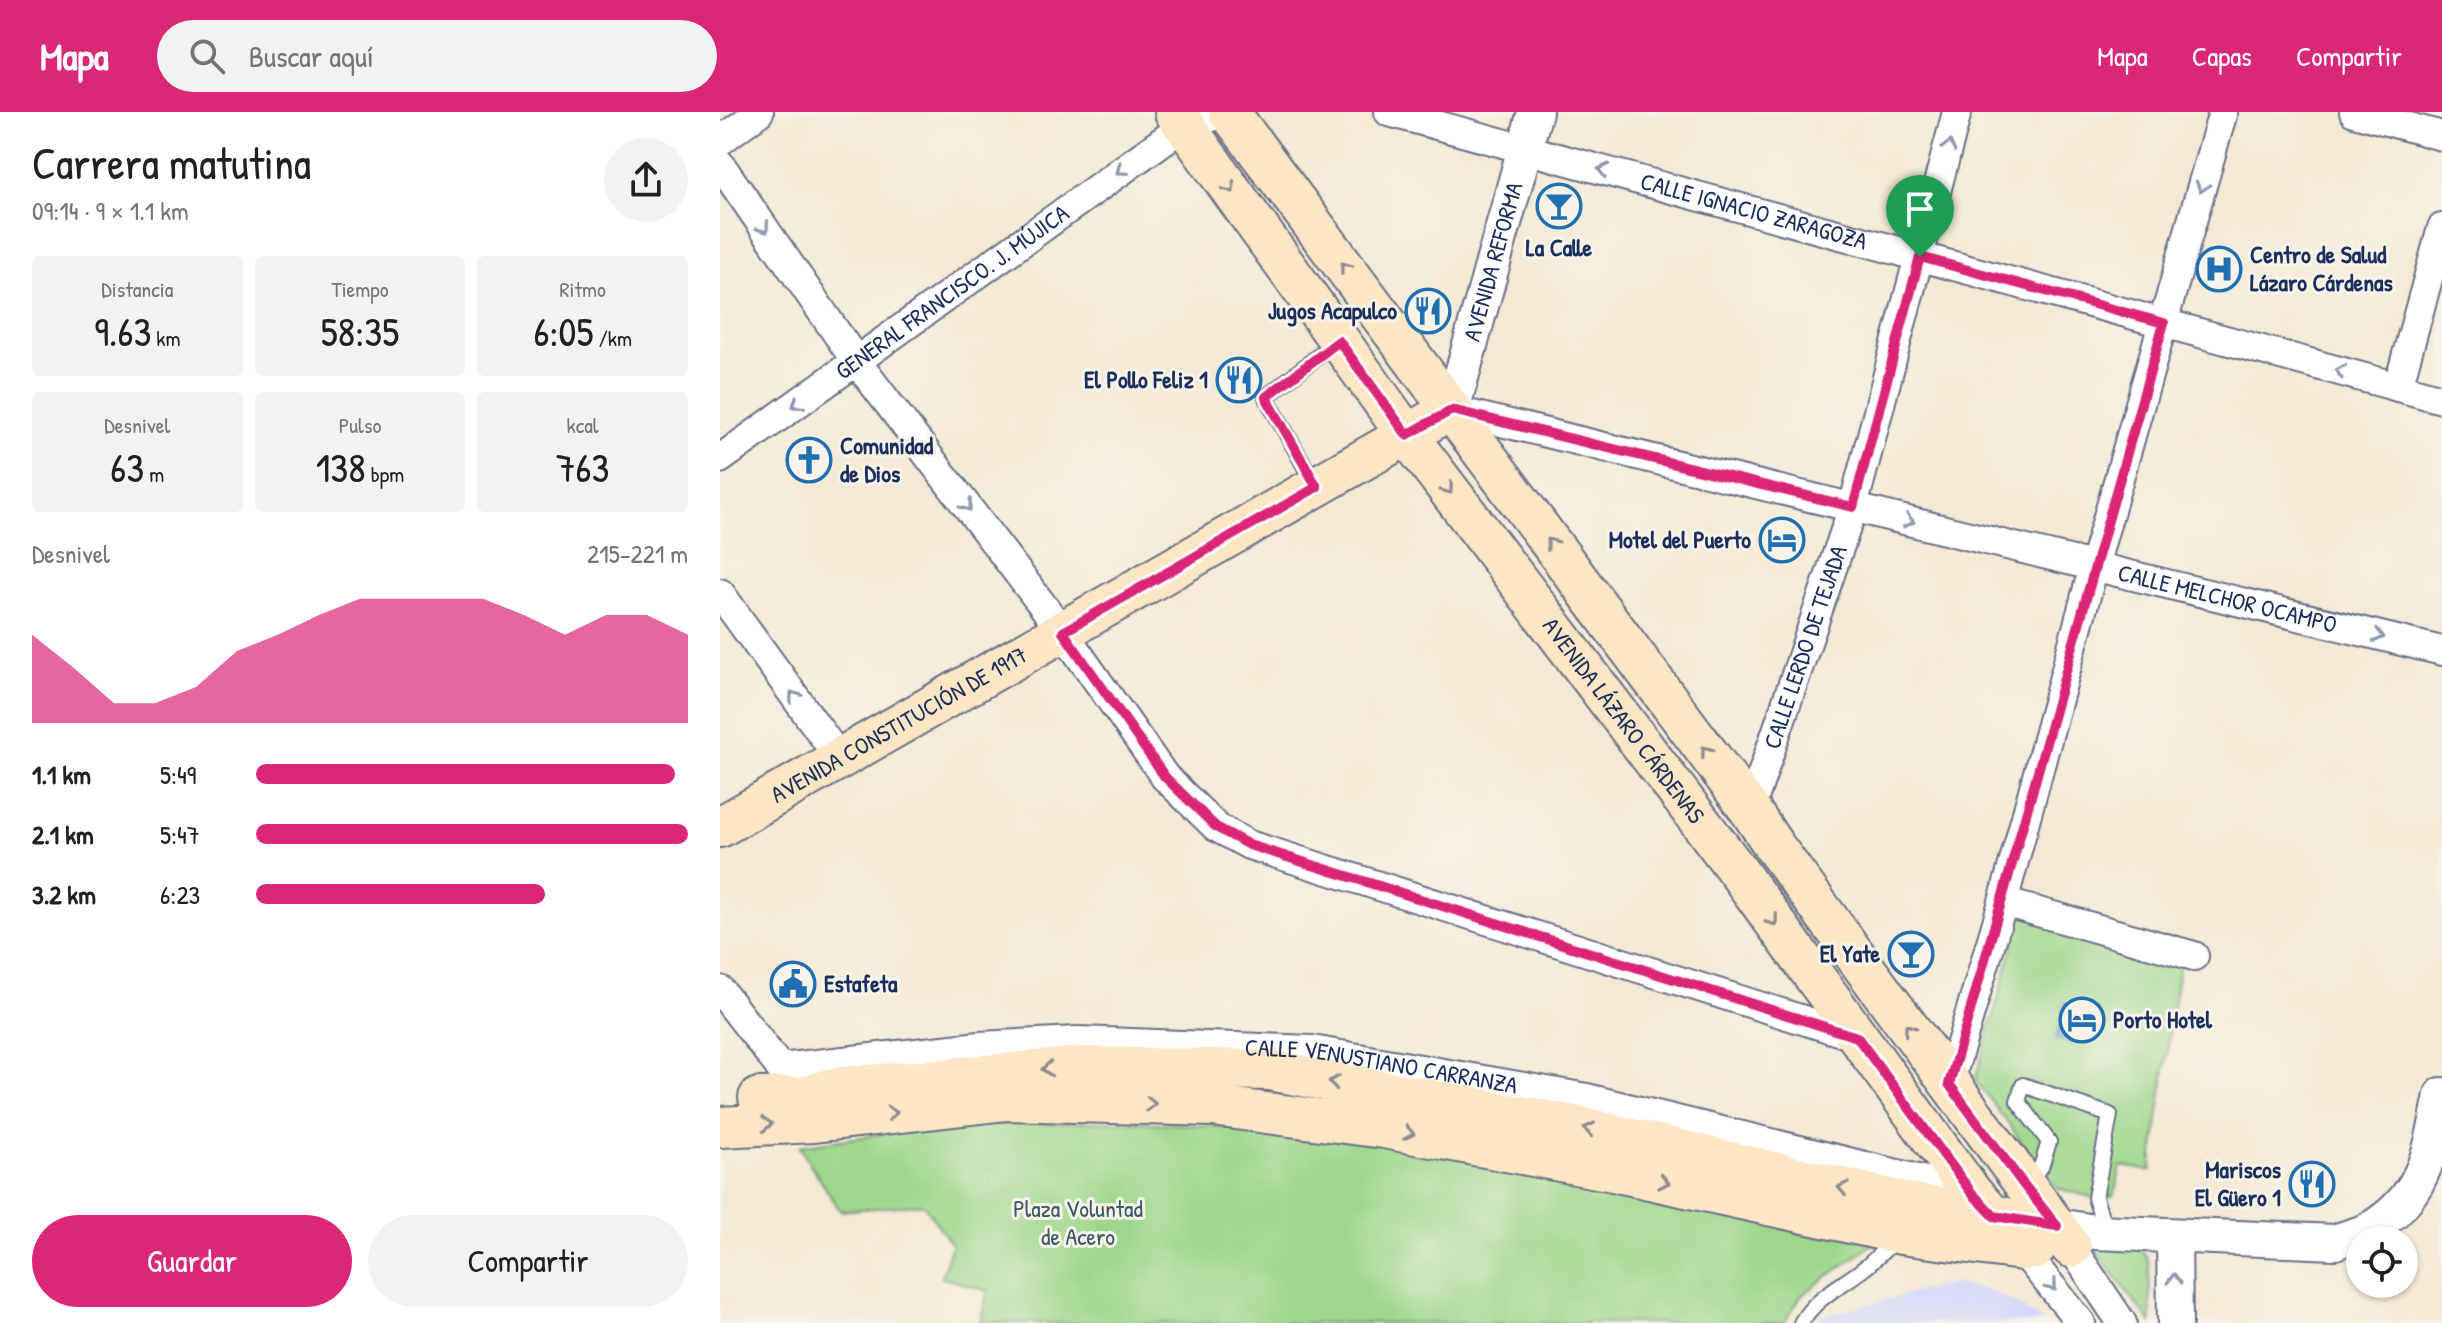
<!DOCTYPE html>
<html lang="es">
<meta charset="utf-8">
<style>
:root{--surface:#fff;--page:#f2f2f2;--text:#202124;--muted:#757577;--accent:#db2777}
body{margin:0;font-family:"Patrick Hand",sans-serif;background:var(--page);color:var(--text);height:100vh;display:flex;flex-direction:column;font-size:30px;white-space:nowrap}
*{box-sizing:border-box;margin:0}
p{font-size:26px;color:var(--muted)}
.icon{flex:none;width:44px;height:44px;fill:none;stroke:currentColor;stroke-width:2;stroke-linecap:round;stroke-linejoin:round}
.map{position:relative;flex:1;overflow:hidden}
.drawer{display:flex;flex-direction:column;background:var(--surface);width:720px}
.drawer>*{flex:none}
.fabs{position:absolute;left:1626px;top:1114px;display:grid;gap:16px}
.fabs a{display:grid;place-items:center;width:72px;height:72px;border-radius:50%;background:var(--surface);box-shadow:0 2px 6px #0004;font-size:40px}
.pin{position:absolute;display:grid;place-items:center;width:68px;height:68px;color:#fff;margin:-82px -34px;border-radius:50% 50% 50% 0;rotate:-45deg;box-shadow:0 0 8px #0007}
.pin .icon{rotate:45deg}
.round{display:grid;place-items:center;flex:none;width:84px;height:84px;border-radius:42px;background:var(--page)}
.headline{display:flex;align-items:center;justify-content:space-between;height:136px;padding:0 32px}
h1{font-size:44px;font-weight:600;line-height:60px}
.figures{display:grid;grid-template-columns:repeat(3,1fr);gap:12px;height:136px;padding:8px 32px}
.figures div{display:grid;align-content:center;border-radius:8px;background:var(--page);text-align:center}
.figures b{font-size:40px;font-weight:600}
.figures small{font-size:22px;font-weight:400}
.figures p{font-size:22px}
.chart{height:224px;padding:16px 32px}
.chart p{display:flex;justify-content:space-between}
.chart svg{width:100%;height:144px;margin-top:8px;fill:var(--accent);opacity:.7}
.action{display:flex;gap:16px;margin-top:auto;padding:16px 32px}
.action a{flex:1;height:92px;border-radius:48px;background:var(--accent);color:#fff;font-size:32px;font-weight:600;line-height:92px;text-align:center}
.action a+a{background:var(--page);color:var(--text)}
ul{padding:0 32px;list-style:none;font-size:26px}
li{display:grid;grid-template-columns:128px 96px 1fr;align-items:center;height:60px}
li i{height:20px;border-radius:10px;background:var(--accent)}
header{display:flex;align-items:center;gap:48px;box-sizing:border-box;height:112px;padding:0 40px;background:var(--accent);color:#fff}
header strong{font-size:38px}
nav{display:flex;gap:44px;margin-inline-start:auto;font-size:28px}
.search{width:560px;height:72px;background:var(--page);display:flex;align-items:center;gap:20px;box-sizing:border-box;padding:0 28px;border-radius:44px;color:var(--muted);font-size:30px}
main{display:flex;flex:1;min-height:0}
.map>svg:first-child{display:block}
.built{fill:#d3d9f9}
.green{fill:#9dd78b;stroke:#5c8374;stroke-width:2}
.water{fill:#64a2d6;stroke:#40689a;stroke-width:2}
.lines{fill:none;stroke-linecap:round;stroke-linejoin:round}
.service-casing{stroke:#677087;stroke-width:18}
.minor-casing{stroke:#677087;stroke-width:32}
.tertiary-casing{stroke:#677087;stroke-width:38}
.secondary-casing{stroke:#677087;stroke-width:44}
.service{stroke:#fff;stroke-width:14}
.minor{stroke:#fff;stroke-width:28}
.tertiary{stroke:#fff;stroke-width:34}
.secondary{stroke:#fce6c4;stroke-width:40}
.oneway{stroke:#8d97ae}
.oneway2{stroke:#8c8a91}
.route-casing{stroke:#fff;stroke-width:16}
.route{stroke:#db2777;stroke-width:10}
.labels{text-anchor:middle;stroke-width:6;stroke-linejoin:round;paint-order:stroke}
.street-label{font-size:24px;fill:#1b2f5e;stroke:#f7f3e8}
.poi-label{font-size:24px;font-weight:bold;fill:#1b2f5e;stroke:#f7f3e8;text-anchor:end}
.park-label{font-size:24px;fill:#3c5969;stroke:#f7f3e8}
</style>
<header>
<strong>Mapa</strong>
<div class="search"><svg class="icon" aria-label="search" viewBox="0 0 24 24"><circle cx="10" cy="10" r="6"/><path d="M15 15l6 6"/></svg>Buscar aquí</div>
<nav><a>Mapa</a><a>Capas</a><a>Compartir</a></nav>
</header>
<main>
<section class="drawer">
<div class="headline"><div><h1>Carrera matutina</h1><p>09:14 · 9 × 1.1 km</p></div><a class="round"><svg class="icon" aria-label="share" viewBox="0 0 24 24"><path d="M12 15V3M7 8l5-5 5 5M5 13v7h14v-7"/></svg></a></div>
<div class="figures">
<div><p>Distancia</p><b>9.63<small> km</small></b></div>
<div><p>Tiempo</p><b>58:35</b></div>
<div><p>Ritmo</p><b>6:05<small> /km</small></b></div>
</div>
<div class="figures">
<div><p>Desnivel</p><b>63<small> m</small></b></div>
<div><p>Pulso</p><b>138<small> bpm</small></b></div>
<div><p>kcal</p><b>763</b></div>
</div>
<div class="chart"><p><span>Desnivel</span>215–221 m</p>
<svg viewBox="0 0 160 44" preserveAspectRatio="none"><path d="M0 44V17L10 27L20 38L30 38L40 33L50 22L60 17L70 11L80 6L90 6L100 6L110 6L120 11L130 17L140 11L150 11L160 17V44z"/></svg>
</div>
<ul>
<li><b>1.1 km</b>5:49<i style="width:97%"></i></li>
<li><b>2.1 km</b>5:47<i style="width:100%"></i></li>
<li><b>3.2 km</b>6:23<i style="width:67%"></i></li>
</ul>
<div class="action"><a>Guardar</a><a>Compartir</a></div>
</section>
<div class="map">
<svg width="1722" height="1211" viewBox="0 0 1722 1211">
<rect width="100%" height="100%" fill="#f7f3e8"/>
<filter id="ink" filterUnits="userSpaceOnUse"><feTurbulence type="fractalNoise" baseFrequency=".0125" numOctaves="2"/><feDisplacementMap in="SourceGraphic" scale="16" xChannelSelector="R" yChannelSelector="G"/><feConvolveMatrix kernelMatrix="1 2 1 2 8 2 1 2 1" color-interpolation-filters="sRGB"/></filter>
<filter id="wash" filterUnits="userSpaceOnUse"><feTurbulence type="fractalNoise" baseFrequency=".006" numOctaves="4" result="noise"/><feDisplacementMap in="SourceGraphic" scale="32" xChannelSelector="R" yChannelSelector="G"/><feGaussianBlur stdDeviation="1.8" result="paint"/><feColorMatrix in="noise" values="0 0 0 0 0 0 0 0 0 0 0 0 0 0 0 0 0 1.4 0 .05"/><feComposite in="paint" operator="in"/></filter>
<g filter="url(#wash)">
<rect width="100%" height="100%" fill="#f4e9d4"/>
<path class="built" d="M1232 1171 1268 1178 1296 1191 1324 1211H1099L1102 1204Z"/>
<path class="green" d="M1303 800 1460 847 1431 1059 1401 1054 1394 1084 1375 1086 1337 1076 1255 968Z
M402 1009 614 1021 1158 1128 1081 1184 1064 1211H260L268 1179 221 1165 232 1133 203 1092 120 1099 79 1034 216 1014Z
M1410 1131 1425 1142 1429 1152 1431 1211 1374 1137 1375 1132Z"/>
<path class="water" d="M1346 891 1365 895 1355 932 1336 927Z"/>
</g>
<g filter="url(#ink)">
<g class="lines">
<g class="service-casing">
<path id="service" d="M594 371 546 285 616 230
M1306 1069 1321 1055 1329 1030 1298 989 1303 973 1390 1003 1375 1086 1386 1120
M1081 1211C1096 1184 1124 1173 1147 1154 1157 1146 1166 1136 1175 1128"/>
</g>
<g class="minor-casing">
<g id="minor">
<path id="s1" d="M669 0 1722 287"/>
<path d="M1634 0 1722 24"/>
<path d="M0 29 39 0"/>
<path d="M0 52 136 249 343 520 445 665 496 715 529 733 1137 925"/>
<path d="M1678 275 1722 116"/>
<path id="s2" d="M732 298 1722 539"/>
<path id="s3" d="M0 347 465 13 509 0"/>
<path d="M0 481 120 647"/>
<path id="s4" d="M1030 698 1133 395 1237 0"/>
<path d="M1283 790 1474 844"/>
<path d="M0 878 72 971"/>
<path id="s5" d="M60 956 260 934 358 929 592 938 867 986 1251 1080"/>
<path d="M1229 972 1283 790 1374 454 1503 0"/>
<path d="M1351 1135 1402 1211"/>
<path d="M1302 1138 1361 1211"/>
</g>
</g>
<g class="tertiary-casing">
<g id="tertiary">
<path id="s6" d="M732 298 815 0"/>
<path d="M1337 1114 1375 1120 1615 1130C1626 1125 1640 1123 1650 1117 1704 1086 1711 1039 1722 983"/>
<path d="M1454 1124 1455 1211"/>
</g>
</g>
<g class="secondary-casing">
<g id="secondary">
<path id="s7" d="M455 0 687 323 1019 761 1251 1080 1302 1138"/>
<path d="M509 0 1030 698 1054 734 1351 1135"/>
<path id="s8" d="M0 715 711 309"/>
<path d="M39 986 83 985 112 976 361 955 550 958 865 1016 1187 1091 1282 1105"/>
<path d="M0 1015 94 1010 287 988 492 994 664 1016 893 1059 1181 1122 1302 1138 1315 1137"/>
</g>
</g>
<use href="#service" class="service"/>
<use href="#minor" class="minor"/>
<use href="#tertiary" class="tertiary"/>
<use href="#secondary" class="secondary"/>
</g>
<defs><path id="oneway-chevron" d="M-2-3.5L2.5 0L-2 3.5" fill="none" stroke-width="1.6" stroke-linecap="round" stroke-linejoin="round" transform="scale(2)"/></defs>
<g class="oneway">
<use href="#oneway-chevron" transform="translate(1229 34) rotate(-76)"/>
<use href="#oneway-chevron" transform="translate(401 58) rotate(144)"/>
<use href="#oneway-chevron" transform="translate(883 58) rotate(-165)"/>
<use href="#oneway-chevron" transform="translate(1482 75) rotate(106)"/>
<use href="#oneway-chevron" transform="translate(44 116) rotate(55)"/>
<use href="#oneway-chevron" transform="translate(1620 259) rotate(-165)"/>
<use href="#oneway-chevron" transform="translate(77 292) rotate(144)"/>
<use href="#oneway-chevron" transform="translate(247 394) rotate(53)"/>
<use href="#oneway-chevron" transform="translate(1189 409) rotate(14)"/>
<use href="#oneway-chevron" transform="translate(1659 524) rotate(14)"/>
<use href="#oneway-chevron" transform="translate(74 584) rotate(-126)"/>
<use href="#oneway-chevron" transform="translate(1454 1167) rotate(-91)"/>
<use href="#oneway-chevron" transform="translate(1332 1174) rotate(51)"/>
</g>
<g class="oneway2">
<use href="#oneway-chevron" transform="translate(510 76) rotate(55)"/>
<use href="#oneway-chevron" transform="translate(625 155) rotate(-127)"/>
<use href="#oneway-chevron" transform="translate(728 377) rotate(53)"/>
<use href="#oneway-chevron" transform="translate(831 431) rotate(-127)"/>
<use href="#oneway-chevron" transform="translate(986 639) rotate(-127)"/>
<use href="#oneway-chevron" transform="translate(1053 809) rotate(54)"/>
<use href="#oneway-chevron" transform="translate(1189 917) rotate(-126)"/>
<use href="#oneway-chevron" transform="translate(327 957) rotate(175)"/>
<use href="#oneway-chevron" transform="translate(614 970) rotate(-170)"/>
<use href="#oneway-chevron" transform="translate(431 992) rotate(2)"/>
<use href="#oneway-chevron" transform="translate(172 1001) rotate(-6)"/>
<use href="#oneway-chevron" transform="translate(47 1012) rotate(-3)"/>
<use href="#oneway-chevron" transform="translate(869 1017) rotate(-168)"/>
<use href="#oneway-chevron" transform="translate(689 1021) rotate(11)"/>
<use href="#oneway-chevron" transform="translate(944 1070) rotate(12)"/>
<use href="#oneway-chevron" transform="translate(1123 1076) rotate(-167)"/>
</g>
</g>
<g class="lines" filter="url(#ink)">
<g class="route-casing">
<path id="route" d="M1200 145 1444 211C1371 464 1303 719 1229 972L1303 1072 1337 1114 1274 1104 1251 1080 1137 925 529 733 496 715 445 665 343 520 597 375 546 285 619 229 687 323 732 298 1133 395Z"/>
</g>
<use href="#route" class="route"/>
</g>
<defs>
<g id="bar-ring" transform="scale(2.3)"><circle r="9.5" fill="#f7f3e8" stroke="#1f6fb2" stroke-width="1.5"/><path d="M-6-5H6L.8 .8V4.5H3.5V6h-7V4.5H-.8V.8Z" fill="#1f6fb2"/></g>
<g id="hospital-ring" transform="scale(2.3)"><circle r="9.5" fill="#f7f3e8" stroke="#1f6fb2" stroke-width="1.5"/><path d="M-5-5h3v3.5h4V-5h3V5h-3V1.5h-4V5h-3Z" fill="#1f6fb2"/></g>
<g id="restaurant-ring" transform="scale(2.3)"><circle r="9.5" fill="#f7f3e8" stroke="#1f6fb2" stroke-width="1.5"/><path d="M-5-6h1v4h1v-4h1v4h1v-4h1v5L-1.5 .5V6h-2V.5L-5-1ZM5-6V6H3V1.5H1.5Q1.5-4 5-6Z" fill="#1f6fb2"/></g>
<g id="church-ring" transform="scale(2.3)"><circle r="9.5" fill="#f7f3e8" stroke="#1f6fb2" stroke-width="1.5"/><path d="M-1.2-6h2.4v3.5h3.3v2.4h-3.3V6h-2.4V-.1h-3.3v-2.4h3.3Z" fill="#1f6fb2"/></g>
<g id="hotel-ring" transform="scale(2.3)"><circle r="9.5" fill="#f7f3e8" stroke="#1f6fb2" stroke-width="1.5"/><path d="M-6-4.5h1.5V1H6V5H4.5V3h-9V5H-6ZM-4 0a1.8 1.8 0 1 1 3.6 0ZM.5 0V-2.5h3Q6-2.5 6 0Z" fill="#1f6fb2"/></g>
<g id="civic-ring" transform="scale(2.3)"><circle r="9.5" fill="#f7f3e8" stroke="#1f6fb2" stroke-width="1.5"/><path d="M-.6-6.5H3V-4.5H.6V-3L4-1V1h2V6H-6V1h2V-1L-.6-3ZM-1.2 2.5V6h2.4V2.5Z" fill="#1f6fb2"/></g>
</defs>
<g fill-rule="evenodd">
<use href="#bar-ring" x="839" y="94"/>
<use href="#hospital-ring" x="1499" y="157"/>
<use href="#restaurant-ring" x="708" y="199"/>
<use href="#restaurant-ring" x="519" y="268"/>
<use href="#church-ring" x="89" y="348"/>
<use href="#hotel-ring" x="1062" y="428"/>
<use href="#bar-ring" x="1191" y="842"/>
<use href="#civic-ring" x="73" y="872"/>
<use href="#hotel-ring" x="1362" y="908"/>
<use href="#restaurant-ring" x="1592" y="1072"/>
</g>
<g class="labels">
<g class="street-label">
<text dy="8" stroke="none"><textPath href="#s1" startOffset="378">CALLE IGNACIO ZARAGOZA</textPath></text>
<text dy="8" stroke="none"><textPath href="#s6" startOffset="154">AVENIDA REFORMA</textPath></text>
<text dy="8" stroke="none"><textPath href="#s3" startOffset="286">GENERAL FRANCISCO. J. MÚJICA</textPath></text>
<text dy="8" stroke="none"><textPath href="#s2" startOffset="798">CALLE MELCHOR OCAMPO</textPath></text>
<text dy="8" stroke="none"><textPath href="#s4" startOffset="172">CALLE LERDO DE TEJADA</textPath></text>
<text dy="8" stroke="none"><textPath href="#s7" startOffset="756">AVENIDA LÁZARO CÁRDENAS</textPath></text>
<text dy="8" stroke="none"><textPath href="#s8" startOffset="206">AVENIDA CONSTITUCIÓN DE 1917</textPath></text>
<text dy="8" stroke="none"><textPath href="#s5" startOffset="604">CALLE VENUSTIANO CARRANZA</textPath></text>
</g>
<g class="poi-label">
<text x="839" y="144" text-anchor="middle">La Calle</text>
<text x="1530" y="151" text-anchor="start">Centro de Salud<tspan x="1530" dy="28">Lázaro Cárdenas</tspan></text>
<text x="677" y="207">Jugos Acapulco</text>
<text x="488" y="276">El Pollo Feliz 1</text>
<text x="120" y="342" text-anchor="start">Comunidad<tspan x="120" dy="28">de Dios</tspan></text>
<text x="1031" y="436">Motel del Puerto</text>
<text x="1160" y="850">El Yate</text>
<text x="104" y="880" text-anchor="start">Estafeta</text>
<text x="1393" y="916" text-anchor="start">Porto Hotel</text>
<text x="1561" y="1066">Mariscos<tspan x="1561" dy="28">El Güero 1</tspan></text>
</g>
<g class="park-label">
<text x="358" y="1105">Plaza Voluntad<tspan x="358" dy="28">de Acero</tspan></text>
</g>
</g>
</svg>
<div class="fabs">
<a><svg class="icon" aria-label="locate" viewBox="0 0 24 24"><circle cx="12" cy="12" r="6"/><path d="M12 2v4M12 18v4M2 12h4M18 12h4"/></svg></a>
</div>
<div class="pin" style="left:1200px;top:145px;background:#1e9e55"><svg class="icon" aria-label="arrive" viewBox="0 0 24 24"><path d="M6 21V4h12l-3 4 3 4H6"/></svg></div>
</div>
</main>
